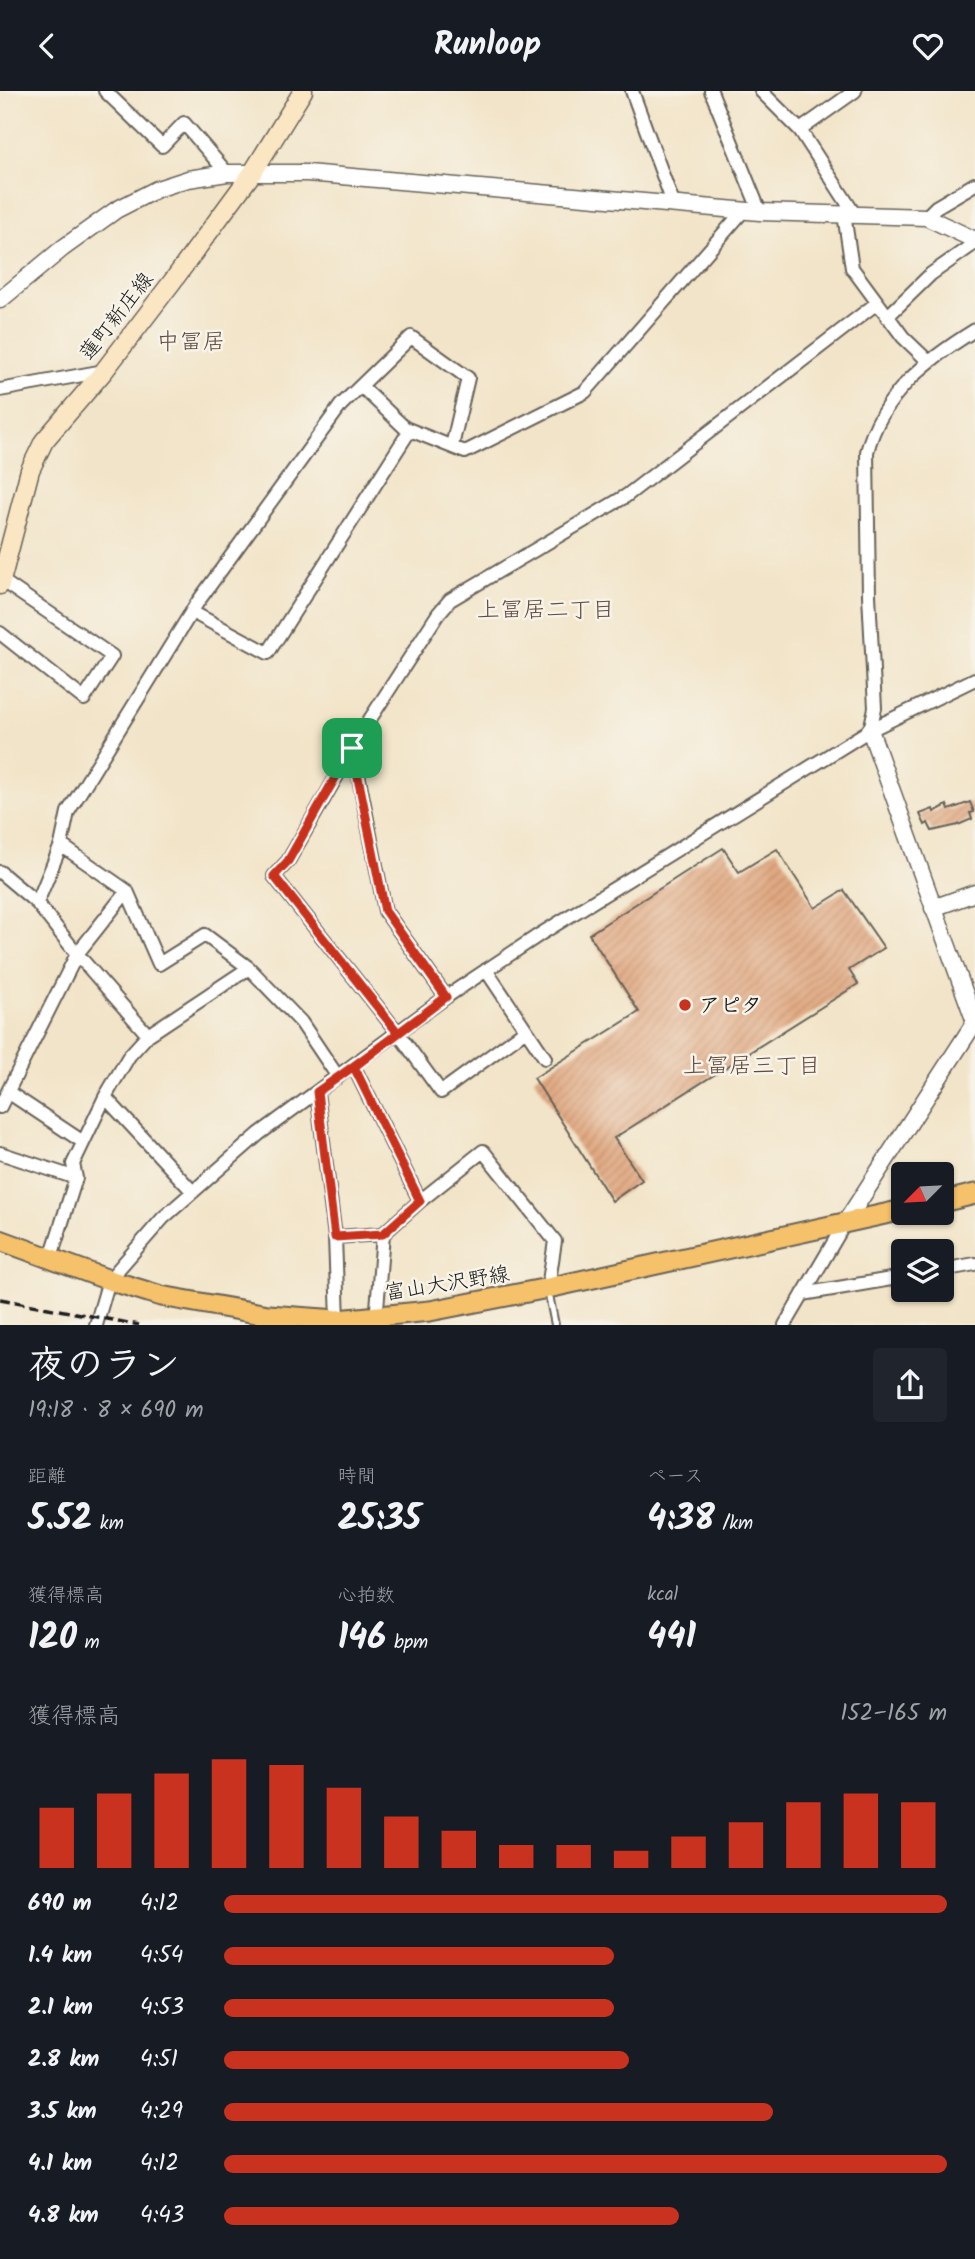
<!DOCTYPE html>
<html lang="ja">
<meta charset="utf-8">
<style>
:root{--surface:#171b24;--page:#20242c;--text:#f1f3f6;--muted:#9ea1a6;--accent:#c8321e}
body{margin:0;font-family:Kalam,"Klee One",sans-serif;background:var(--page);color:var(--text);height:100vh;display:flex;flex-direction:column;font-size:26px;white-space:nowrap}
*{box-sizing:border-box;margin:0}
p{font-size:23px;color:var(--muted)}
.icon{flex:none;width:38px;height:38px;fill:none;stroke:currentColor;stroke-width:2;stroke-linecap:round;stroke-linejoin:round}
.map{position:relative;height:1234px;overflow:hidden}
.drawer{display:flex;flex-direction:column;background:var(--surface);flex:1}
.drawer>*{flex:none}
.needle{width:46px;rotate:246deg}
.fabs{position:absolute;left:891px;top:1071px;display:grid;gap:14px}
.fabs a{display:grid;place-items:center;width:63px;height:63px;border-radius:7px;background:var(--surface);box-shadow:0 2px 5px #0004;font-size:35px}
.pin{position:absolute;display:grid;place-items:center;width:60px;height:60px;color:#fff;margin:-30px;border-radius:14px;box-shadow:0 4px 10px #0006}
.round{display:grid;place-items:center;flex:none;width:74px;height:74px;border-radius:7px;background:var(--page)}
.overview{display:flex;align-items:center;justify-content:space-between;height:119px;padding:0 28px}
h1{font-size:38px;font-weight:700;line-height:52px}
.stats{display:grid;grid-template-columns:repeat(3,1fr);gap:10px;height:119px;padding:7px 28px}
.stats div{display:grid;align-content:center}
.stats b{font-size:35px;font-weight:700}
.stats small{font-size:19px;font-weight:400}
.stats p{font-size:19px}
.chart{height:196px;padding:14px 28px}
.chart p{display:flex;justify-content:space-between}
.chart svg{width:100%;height:126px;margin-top:7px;stroke:var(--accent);stroke-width:6}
ul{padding:0 28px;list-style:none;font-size:23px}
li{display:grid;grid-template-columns:112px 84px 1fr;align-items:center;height:52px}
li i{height:18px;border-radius:9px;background:var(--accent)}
header{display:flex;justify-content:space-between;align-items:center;height:91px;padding:0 28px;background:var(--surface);font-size:32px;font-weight:700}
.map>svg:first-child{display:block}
.building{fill:url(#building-hatch)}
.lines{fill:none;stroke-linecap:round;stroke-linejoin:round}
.service-casing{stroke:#676258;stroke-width:10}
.minor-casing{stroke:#676258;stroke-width:16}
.tertiary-casing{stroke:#676258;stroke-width:19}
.secondary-casing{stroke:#676258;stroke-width:21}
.primary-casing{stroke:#676258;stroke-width:23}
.service{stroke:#fff;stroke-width:6}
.minor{stroke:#fff;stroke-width:12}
.tertiary{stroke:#fff;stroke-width:16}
.secondary{stroke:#fbe6c4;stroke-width:18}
.primary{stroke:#f5c16b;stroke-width:19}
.rail{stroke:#1c1c1c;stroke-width:3.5;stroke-dasharray:10 5;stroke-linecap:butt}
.route-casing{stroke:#fff;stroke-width:14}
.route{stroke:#c8321e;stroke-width:9}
.poi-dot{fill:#c8321e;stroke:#f7f3e8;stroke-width:2.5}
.labels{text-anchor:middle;stroke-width:5;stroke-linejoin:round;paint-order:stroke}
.street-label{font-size:21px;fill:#1c1c1c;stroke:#f7f3e8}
.poi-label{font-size:21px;font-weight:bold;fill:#1c1c1c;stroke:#f7f3e8;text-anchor:start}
.neighbourhood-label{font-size:23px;fill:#614d40;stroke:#f7f3e8}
</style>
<header><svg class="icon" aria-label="back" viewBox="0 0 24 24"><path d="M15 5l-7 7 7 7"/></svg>Runloop<svg class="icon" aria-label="heart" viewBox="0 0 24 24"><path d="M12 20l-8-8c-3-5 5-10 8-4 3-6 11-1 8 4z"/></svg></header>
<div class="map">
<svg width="975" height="1234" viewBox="0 0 975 1234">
<defs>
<pattern id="building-hatch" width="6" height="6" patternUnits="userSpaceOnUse" patternTransform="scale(1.75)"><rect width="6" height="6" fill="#e1a982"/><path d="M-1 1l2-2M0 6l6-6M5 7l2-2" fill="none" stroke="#c09170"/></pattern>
</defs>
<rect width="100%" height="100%" fill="#f7f3e8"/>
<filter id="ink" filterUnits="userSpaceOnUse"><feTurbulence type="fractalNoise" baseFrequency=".0143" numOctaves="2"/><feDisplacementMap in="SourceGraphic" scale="14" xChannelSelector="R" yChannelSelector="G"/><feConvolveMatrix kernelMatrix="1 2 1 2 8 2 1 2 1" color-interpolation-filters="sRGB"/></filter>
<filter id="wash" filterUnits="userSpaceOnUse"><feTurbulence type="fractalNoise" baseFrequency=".00686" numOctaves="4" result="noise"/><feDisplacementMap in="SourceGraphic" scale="28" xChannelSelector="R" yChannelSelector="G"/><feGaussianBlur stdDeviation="1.57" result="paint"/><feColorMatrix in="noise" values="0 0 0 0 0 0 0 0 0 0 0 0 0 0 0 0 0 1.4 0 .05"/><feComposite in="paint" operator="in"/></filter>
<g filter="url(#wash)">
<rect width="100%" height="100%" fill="#f2e4c8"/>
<g id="blocks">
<path class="building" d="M970 711 974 721 970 722 972 728 958 734 932 740 928 732 925 734 920 723 933 718 934 721 947 714 949 719Z
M723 757 739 781 777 758 815 817 844 799 884 857 849 879 858 893 614 1047 642 1089 612 1110 534 987 639 921 589 843Z"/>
</g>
</g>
<g filter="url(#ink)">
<use href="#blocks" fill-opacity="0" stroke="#676258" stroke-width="2"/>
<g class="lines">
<g class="service-casing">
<path id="service" d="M548 1199 555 1234"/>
</g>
<g class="minor-casing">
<path id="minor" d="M105 0 162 55 184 32 227 82
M632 0 673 112
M711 0 760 121
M761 0 800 39 855 124
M800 39 855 0
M844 123 852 177 903 246 928 270
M926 126 936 116 975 93
M887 226 931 183 975 152
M361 295 405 337 465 361 585 301 744 119
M0 299 104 280
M192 521 268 562 410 339
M0 542 84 608 112 565 1 489
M870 639 875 617 869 504 867 361C881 304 928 268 975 239
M353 657 288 770 274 785 398 942 441 1001 526 939
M61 754 127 800 159 873 205 844 249 877 301 931 338 986
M0 781 37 812 77 863 148 944
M37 812 61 754 68 721 197 512 341 314 411 246 468 287 452 355
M486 879 545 967
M446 906 385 820 353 657 354 653 438 523 450 509 626 405 877 212
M354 976 420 1110
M8 1001 83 1051
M317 1001 335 1146 338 1229
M105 1006 193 1101
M0 1016 77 863 127 800
M0 1062 76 1087
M335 1146 383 1143 420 1110 483 1060 555 1150 548 1197
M51 1166 76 1087 73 1073 105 1006 129 965 148 944 249 877
M942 1179 975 1173
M803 1203 903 1186
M376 1230 383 1143
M96 1234 109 1189 163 1127 259 1043 446 906 539 844 870 639 975 588
M785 1234 845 1132"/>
</g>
<g class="tertiary-casing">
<path id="tertiary" d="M0 209 63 157 116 119 157 98 188 88 227 82H307L760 121 926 126 975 149
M933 817 975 802
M845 1132 975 931 870 639"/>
</g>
<g class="secondary-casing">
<path id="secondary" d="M0 494 30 379 44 350 104 280 172 191 253 81 303 0"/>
</g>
<g class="primary-casing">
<path id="primary" d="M942 1111 975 1103
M0 1149 109 1189 161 1205 268 1224 338 1229 430 1220 548 1197 903 1119"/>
</g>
<use href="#service" class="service"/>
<use href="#minor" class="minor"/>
<use href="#tertiary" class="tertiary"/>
<use href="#secondary" class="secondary"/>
<use href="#primary" class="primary"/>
<path class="rail" d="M0 1208 139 1234"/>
</g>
</g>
<g class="lines" filter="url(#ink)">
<g class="route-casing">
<path id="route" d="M352 657 385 820 446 906C404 938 361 971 317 1001L335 1146 383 1143 420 1110 354 976 398 942 274 785 288 770 352 657"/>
</g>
<use href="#route" class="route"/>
</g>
<circle class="poi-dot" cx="685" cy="914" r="7"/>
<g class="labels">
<g class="street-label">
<text transform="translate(116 225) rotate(-52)" y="7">蓮町新庄線</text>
<text transform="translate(447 1192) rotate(-9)" y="7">富山大沢野線</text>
</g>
<g class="poi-label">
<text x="699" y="921">アピタ</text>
</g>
<g class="neighbourhood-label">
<text x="191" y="258">中冨居</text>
<text x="546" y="526">上冨居二丁目</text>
<text x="752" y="982">上冨居三丁目</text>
</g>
</g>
</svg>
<div class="fabs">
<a><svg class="needle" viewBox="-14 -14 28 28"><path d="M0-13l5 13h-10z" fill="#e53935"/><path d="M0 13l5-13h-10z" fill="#9ea1a6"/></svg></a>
<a><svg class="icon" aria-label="layers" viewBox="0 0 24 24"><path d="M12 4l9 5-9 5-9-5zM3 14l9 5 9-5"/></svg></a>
</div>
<div class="pin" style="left:352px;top:657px;background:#1e9e55"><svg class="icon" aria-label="arrive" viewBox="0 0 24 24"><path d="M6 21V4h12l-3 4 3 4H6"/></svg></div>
</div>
<section class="drawer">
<div class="overview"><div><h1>夜のラン</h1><p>19:18 · 8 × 690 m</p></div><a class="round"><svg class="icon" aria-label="share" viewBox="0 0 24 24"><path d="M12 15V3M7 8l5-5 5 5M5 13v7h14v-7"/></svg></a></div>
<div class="stats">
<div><p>距離</p><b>5.52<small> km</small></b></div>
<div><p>時間</p><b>25:35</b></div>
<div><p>ペース</p><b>4:38<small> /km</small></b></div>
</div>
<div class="stats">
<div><p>獲得標高</p><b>120<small> m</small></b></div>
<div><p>心拍数</p><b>146<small> bpm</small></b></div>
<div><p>kcal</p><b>441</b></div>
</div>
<div class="chart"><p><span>獲得標高</span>152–165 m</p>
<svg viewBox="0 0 160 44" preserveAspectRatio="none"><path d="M5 44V23M15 44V18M25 44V11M35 44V6M45 44V8M55 44V16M65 44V26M75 44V31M85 44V36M95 44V36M105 44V38M115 44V33M125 44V28M135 44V21M145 44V18M155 44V21"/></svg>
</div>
<ul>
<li><b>690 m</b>4:12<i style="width:100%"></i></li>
<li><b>1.4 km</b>4:54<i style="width:54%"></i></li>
<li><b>2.1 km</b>4:53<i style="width:54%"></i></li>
<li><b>2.8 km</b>4:51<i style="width:56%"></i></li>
<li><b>3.5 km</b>4:29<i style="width:76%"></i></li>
<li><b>4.1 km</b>4:12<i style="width:100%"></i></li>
<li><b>4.8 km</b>4:43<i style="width:63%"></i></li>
</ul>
</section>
